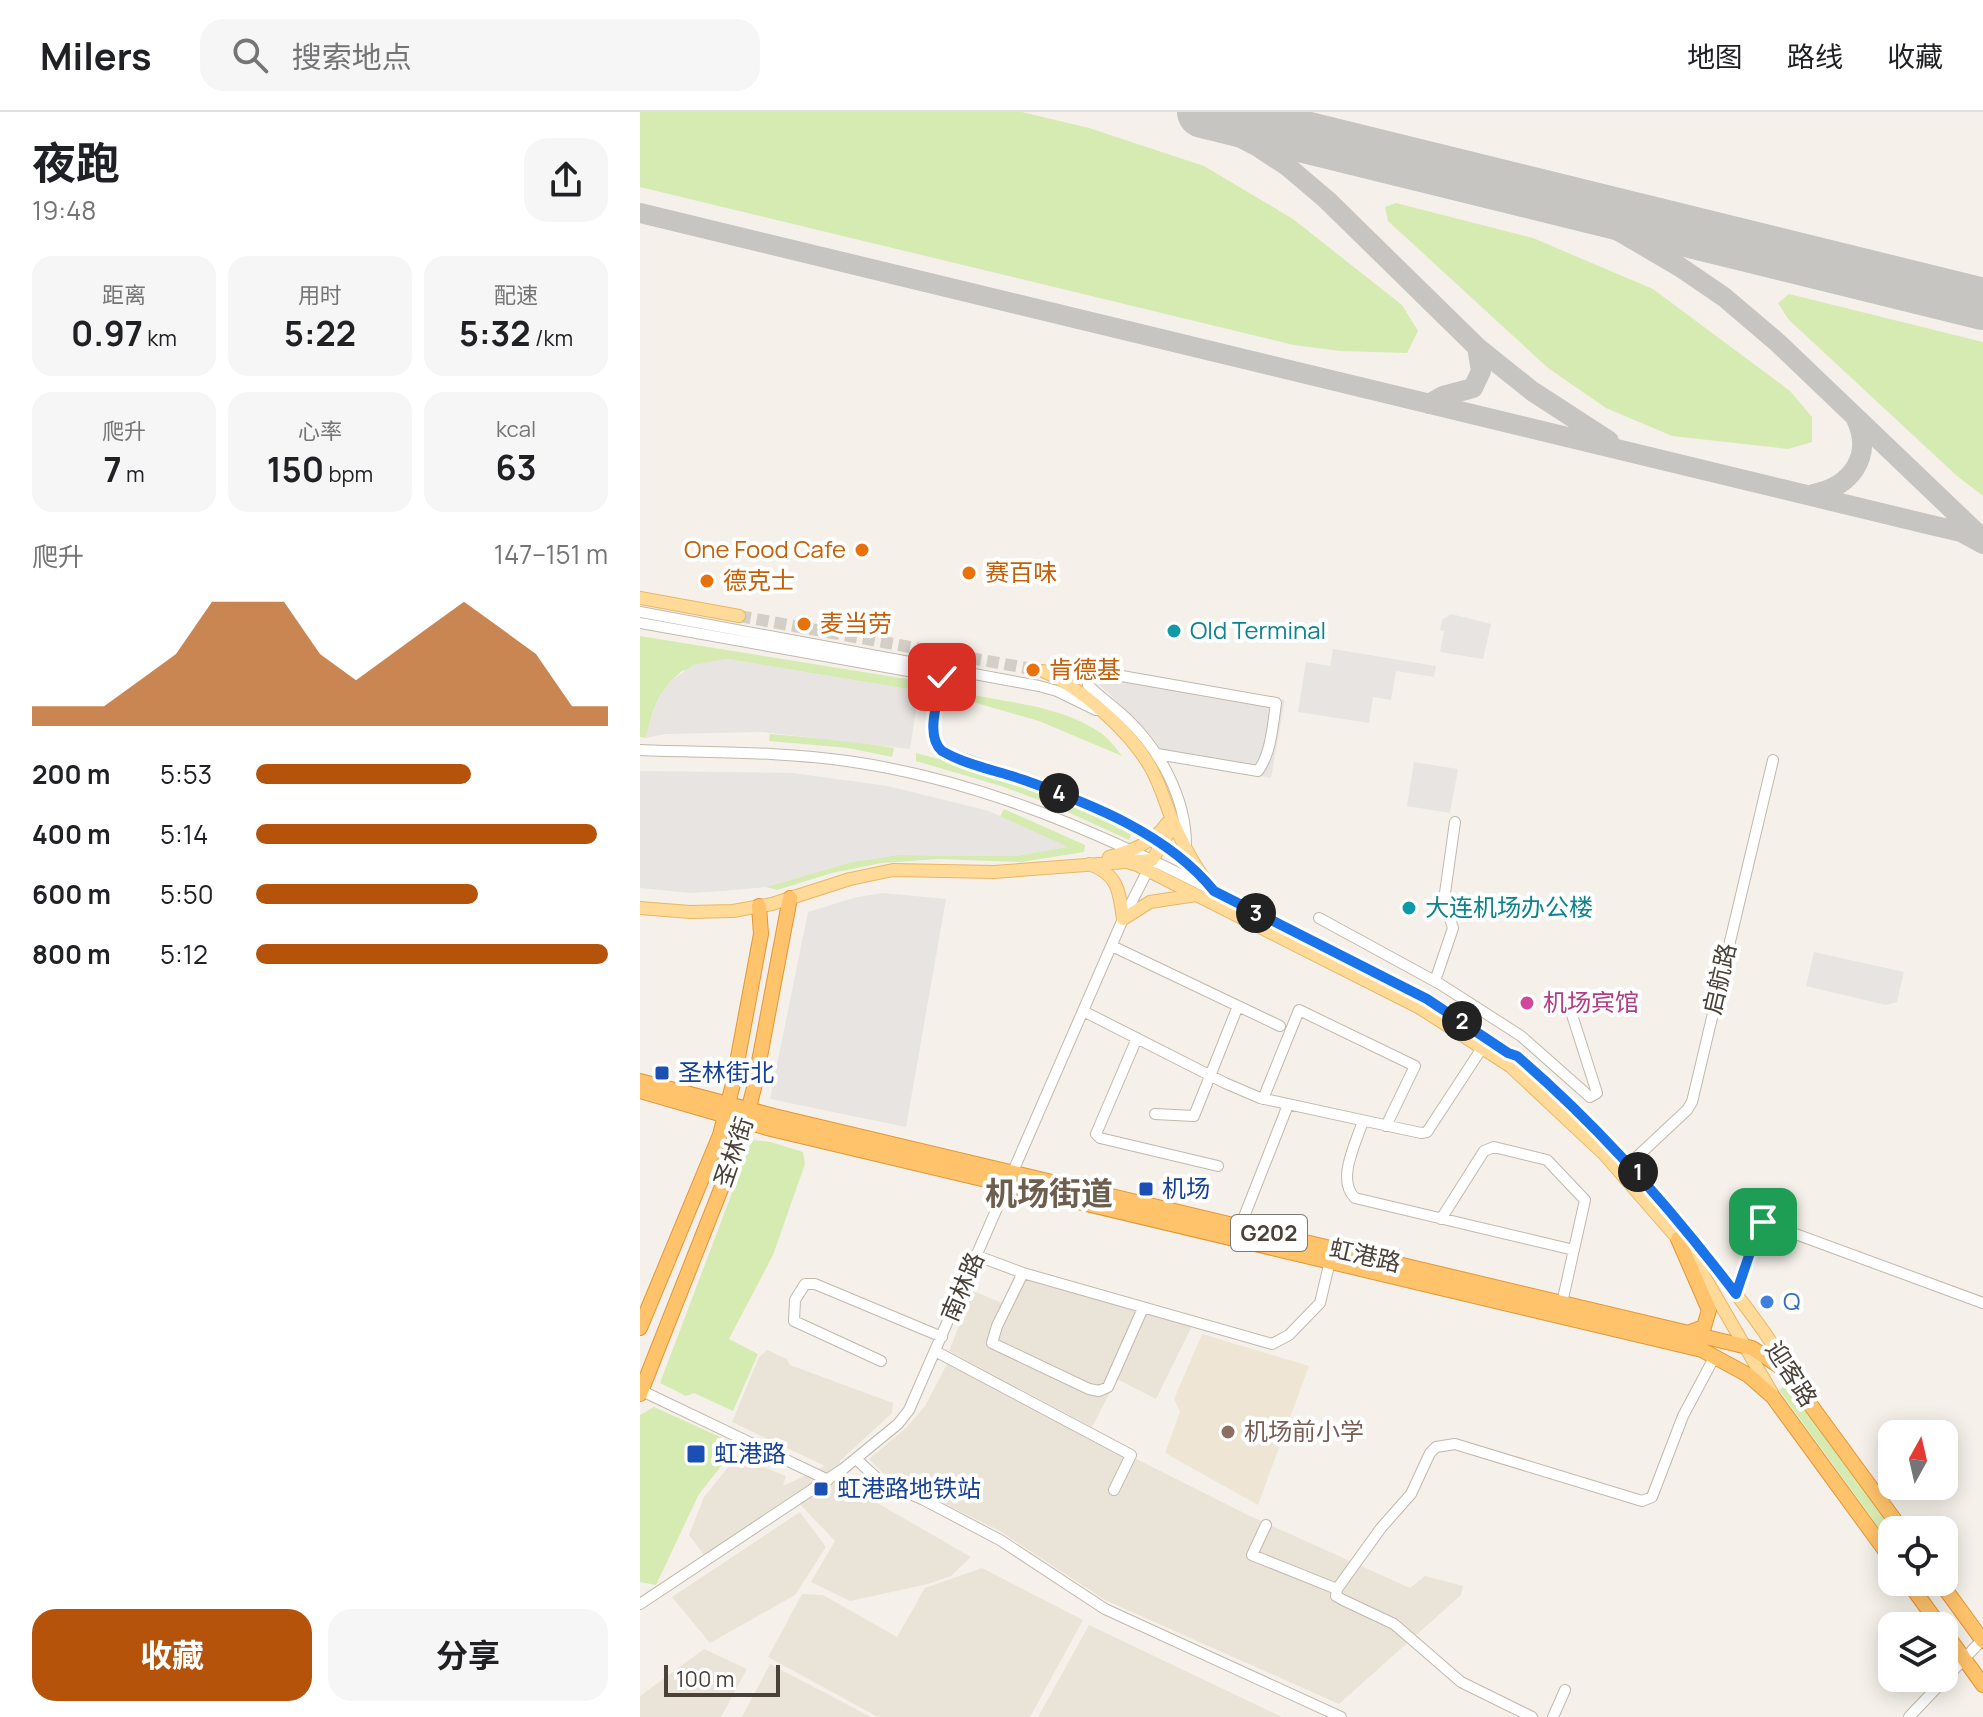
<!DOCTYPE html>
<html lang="zh">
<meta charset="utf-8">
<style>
:root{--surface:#fff;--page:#f6f6f6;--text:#202124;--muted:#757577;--line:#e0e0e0;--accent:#b45309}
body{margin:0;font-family:Manrope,"Noto Sans SC",sans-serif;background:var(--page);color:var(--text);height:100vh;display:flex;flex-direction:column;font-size:30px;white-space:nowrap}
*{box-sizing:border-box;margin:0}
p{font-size:26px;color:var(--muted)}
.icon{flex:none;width:44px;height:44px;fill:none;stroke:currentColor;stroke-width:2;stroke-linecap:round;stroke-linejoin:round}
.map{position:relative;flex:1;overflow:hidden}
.drawer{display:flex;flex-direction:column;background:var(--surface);width:640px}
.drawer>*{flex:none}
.needle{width:52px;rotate:8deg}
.controls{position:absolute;left:1238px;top:1308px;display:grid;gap:16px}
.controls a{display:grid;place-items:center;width:80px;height:80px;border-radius:16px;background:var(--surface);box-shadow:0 4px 20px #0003;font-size:40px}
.scale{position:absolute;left:24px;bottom:20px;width:116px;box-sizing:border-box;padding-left:8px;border:4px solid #4a4138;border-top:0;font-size:22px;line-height:28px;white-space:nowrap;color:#4a4138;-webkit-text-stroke:6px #fff;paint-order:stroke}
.pin{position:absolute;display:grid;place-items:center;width:68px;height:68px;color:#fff;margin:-34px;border-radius:16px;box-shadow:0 4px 12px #0006}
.km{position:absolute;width:40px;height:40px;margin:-20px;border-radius:50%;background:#222;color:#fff;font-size:22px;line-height:40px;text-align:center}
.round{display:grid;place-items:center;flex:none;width:84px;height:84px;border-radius:24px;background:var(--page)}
.head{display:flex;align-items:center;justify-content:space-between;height:136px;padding:0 32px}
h1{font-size:44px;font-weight:700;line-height:60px}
.metrics{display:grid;grid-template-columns:repeat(3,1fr);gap:12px;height:136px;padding:8px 32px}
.metrics div{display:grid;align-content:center;border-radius:20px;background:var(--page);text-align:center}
.metrics b{font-size:34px;font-weight:700}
.metrics small{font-size:22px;font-weight:400}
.metrics p{font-size:22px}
.chart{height:224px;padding:16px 32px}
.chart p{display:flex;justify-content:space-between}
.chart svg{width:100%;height:144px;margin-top:8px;fill:var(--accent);opacity:.7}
.primary-button{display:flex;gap:16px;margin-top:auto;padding:16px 32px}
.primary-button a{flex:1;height:92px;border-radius:24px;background:var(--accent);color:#fff;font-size:32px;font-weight:700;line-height:92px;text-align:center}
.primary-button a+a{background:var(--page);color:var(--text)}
ul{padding:0 32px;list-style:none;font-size:26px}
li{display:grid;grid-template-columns:128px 96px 1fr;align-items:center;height:60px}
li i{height:20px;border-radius:10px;background:var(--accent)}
header{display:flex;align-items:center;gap:48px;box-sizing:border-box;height:112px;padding:0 40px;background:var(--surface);border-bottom:2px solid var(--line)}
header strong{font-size:38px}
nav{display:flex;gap:44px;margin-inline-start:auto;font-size:28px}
.search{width:560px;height:72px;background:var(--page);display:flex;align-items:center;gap:20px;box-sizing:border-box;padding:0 28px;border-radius:24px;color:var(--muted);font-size:30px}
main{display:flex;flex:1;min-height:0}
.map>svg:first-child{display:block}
.residential{fill:#eae3d8}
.education{fill:#efe5d4}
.green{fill:#d5ebb2}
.parking{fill:#e7e4e2}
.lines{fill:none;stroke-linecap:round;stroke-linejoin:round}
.taxiway{stroke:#c7c5c2;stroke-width:20}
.runway{stroke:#c7c5c2;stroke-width:52}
.major-tunnel{stroke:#d3cec6;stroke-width:12;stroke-dasharray:12 6;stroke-linecap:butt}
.minor-casing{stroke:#c2b8ac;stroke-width:12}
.major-casing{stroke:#e8b765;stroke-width:14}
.highway-casing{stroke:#e39636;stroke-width:16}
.minor{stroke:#fff;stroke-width:10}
.major{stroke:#ffda99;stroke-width:12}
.highway{stroke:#ffc36b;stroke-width:14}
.route-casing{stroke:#fff;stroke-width:16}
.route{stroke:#1a73e8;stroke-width:10}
.food-dot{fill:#e8710a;stroke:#fff;stroke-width:3}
.culture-dot{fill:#0f9aa8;stroke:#fff;stroke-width:3}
.hotel-dot{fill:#d1479c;stroke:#fff;stroke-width:3}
.transit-dot{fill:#1a4fb4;stroke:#fff;stroke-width:3}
.shop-dot{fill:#3f7fe0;stroke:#fff;stroke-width:3}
.education-dot{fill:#8d6e63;stroke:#fff;stroke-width:3}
.labels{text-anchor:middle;stroke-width:8;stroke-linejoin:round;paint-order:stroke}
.shield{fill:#fff;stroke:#807a74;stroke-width:2}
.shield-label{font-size:22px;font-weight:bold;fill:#4a4138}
.food-label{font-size:24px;fill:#c56008;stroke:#fff;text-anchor:start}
.culture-label{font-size:24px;fill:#0d838f;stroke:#fff;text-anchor:start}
.street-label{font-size:24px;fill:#4a4138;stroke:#fff}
.hotel-label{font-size:24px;fill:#b23c85;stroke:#fff;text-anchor:start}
.transit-label{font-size:24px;fill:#164399;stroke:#fff;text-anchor:start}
.shop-label{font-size:24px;fill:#366cbe;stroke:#fff;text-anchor:start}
.education-label{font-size:24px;fill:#785e54;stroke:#fff;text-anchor:start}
.district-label{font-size:32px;font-weight:bold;fill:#6d5e4e;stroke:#fff}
</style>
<header>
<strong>Milers</strong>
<div class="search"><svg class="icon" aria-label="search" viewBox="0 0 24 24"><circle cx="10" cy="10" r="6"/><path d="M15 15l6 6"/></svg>搜索地点</div>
<nav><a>地图</a><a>路线</a><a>收藏</a></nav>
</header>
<main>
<section class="drawer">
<div class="head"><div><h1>夜跑</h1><p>19:48</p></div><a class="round"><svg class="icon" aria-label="share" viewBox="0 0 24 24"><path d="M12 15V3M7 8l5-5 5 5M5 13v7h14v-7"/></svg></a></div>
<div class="metrics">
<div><p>距离</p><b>0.97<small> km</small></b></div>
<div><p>用时</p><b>5:22</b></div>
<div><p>配速</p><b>5:32<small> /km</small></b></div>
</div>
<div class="metrics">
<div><p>爬升</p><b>7<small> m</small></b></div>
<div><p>心率</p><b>150<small> bpm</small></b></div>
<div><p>kcal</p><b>63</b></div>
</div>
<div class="chart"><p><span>爬升</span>147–151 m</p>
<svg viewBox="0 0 160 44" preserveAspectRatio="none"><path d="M0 44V38L10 38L20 38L30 30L40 22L50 6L60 6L70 6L80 22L90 30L100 22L110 14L120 6L130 14L140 22L150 38L160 38V44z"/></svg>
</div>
<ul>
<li><b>200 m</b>5:53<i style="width:61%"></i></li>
<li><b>400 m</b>5:14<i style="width:97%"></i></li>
<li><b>600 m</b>5:50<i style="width:63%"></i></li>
<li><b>800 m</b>5:12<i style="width:100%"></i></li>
</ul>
<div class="primary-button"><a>收藏</a><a>分享</a></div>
</section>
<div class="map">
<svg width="1343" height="1605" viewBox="0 0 1343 1605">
<rect width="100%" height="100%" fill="#f5f1ea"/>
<path class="residential" d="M374 1164 553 1212 516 1287 477 1267 452 1315 309 1239 333 1179 362 1191Z
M127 1238 147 1247 150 1253 253 1291 252 1301 200 1349 199 1369 331 1445 311 1464 288 1472 210 1489 171 1470 195 1429 152 1384 65 1444 49 1423 64 1385 97 1344 146 1364 143 1374 185 1354 92 1310 119 1245Z
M307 1252 608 1403 770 1476 785 1464 823 1474 821 1483 699 1592 465 1488 358 1418 244 1362 229 1347 266 1316 285 1294Z
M160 1400 186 1435 155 1483 70 1531 32 1485Z
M342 1456 443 1508 390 1605H238L128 1545 162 1482 183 1483 257 1525 285 1476Z
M449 1513 642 1605H398Z
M64 1537 107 1557 81 1605H0V1584Z
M130 1552 231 1605H102Z"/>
<path class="education" d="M562 1222 669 1254 618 1393 525 1341 540 1300 534 1287Z"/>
<path class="green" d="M0 0H382L449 16 564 54 653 107 762 193 778 219 767 241 700 239 654 233 0 75Z
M756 91 893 126 1013 177 1150 279 1172 305V330L1148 337 1032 324 966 296 908 256 748 109 745 95Z
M1149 182 1343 230V384L1317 364 1148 207 1138 191Z
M0 524 273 568 279 579 86 547 42 559 31 569 19 585 12 602 6 626 0 625Z
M327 582C372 591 422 594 461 621 469 627 476 636 482 644L399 609 326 588Z
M130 622 211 629 254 636 252 645 208 636 129 629Z
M276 641C352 661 422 687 493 719L489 728 410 692 361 674 276 649Z
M364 697 445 733 444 740 381 750 299 747 242 751 192 761 137 778 126 775 211 750 258 743 374 744 426 735 360 705Z
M112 1028 131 1030 163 1040 165 1052 133 1143 89 1227 118 1242 93 1299 54 1281 46 1284 20 1271Z
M1147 1272 1252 1418V1434L1139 1278Z
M14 1295 98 1333 59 1382 16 1473 0 1470V1303Z"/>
<path class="parking" d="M811 502 851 512 843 547 800 540 804 519 800 518 802 508Z
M693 537 796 554 794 565 756 559 751 588 733 585 729 611 658 600 666 550 690 554Z
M86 547 279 579 270 637 122 620 25 622 6 626 12 602 19 585 31 569 53 553Z
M444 554 645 588 631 666 527 646 512 625 447 560Z
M774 650 818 657 810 701 767 694Z
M0 659 153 661 248 674 349 699 428 735 374 744 258 743 211 750 126 775 82 779 50 781 0 776Z
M243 781 306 787 266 1015 130 987 168 800 217 785Z
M1174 840 1264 860 1257 890 1246 893 1166 874Z"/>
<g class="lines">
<path class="taxiway" d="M551 0 618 35 647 54 687 88 837 235 892 279 969 329
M848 69 958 107 1040 155 1084 185 1138 231 1340 424
M0 101 1291 413 1321 420 1343 432
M789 292 803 284 833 276 841 259 837 235
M1173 382C1210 375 1234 345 1216 307"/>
<path class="runway" d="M563 0 1343 192"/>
<path class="major-tunnel" d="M99 504 403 559"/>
<g class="minor-casing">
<path id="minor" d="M0 500 399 574 417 579 456 598
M0 511 302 565C299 586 284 623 302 639L417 680 493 715 513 726 558 760
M0 638C69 641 138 639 207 649 336 667 457 719 572 778
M517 642 618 659C631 642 633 612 636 591L459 560H450L446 564 448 573C460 585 474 595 486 606 520 638 546 686 546 733
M679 806 800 872 881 924 950 985 957 981 926 884
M472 834 640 914
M795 869 813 816 804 788 815 710
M443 899 585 971 620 986 781 1021 787 1020 842 936
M497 926 456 1022 460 1026 578 1054
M623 987 659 898 775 954 746 1014
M515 1002 554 1004 598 894
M723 1009C716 1031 696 1068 715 1086L934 1138
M985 1056 1047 998 1052 990 1133 648
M801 1107 844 1039 854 1035 907 1048 945 1088 922 1191
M600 1115 648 993
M335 1143 383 1161 632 1232 649 1223 680 1191 690 1149
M383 1161 357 1214 352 1231 449 1277 459 1279 468 1275 503 1196
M1096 1182 1119 1114 1123 1110 1343 1191
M295 1239 491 1343 474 1378
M241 1249 154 1209 155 1188 165 1172H175L302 1225
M0 1278 188 1368
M216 1347 240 1369 284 1388 360 1428 465 1497 701 1605
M626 1413 612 1443 697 1477
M0 1492 203 1357 258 1312 269 1298 483 807 511 752
M892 1605 821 1570 754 1512 703 1488 696 1484 697 1477 741 1416 771 1382 790 1341 796 1335 815 1332 1002 1389 1012 1385 1043 1304 1075 1244
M913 1605 925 1578
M1269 1605 1342 1528"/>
</g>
<g class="major-casing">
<path id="major" d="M0 486 99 504
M403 559C442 576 492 621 512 658 521 675 526 693 533 710 544 735 557 759 574 779L787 887 868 941 877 944C953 1009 1020 1082 1081 1162 1105 1194 1131 1226 1150 1262
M469 745C491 739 514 731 527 711
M484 749 497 753 780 896 870 954 964 1042 1038 1127 1064 1164 1132 1281
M449 752C479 763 479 779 483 807L510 790 556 783
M0 796 50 800 93 799 132 792 210 767 253 758 354 760 512 748 534 712"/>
</g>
<g class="highway-casing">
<path id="highway" d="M0 969 134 1004 1112 1236 1145 1258 1262 1418
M0 979 131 1017 1062 1238 1108 1263 1133 1285 1252 1448
M1038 1127 1069 1198 1064 1215 1050 1220
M0 1216 80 1023 93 972 121 822 119 794
M0 1282 100 1029 114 976 150 786
M1268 1470 1300 1514
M1300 1470 1343 1529
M1304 1519 1343 1573"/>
</g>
<use href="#minor" class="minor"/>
<use href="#major" class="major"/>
<use href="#highway" class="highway"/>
</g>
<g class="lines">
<g class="route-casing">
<path id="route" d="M302 565C299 586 284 623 302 639 326 653 358 659 384 668 451 692 528 722 574 779L787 887 868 941 877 944C960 1015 1030 1095 1096 1182L1119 1114 1123 1110"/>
</g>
<use href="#route" class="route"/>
</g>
<g class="food-dot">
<circle cx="222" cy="438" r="8"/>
<circle cx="329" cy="461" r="8"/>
<circle cx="67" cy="469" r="8"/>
<circle cx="164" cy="512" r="8"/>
<circle cx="393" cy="558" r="8"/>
</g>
<g class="culture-dot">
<circle cx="534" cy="519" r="8"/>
<circle cx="769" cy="796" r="8"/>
</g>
<circle class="hotel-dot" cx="887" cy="891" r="8"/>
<g class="transit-dot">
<rect x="14" y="953" width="16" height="16" rx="4"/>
<rect x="498" y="1069" width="16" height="16" rx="4"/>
<rect x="46" y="1332" width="20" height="20" rx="4"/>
<rect x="173" y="1369" width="16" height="16" rx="4"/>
</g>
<circle class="shop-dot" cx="1127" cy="1190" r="8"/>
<circle class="education-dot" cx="588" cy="1320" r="8"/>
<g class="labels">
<rect class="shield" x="591" y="1103" width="76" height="36" rx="6"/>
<g class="shield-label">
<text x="629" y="1129">G202</text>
</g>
<g class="food-label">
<text x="206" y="446" text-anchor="end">One Food Cafe</text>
<text x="345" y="469">赛百味</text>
<text x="83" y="477">德克士</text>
<text x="180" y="520">麦当劳</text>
<text x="409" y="566">肯德基</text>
</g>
<g class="culture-label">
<text x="550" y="527">Old Terminal</text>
<text x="785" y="804">大连机场办公楼</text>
</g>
<g class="street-label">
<text transform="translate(1080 867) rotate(-77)" y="8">启航路</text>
<text transform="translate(94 1040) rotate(-71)" y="8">圣林街</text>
<text transform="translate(725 1144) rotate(13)" y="8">虹港路</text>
<text transform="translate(323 1175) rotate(-67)" y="8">南林路</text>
<text transform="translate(1151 1262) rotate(57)" y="8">迎客路</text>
</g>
<g class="hotel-label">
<text x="903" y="899">机场宾馆</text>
</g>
<g class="transit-label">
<text x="38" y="969">圣林街北</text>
<text x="522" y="1085">机场</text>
<text x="74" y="1350">虹港路</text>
<text x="197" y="1385">虹港路地铁站</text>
</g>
<g class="shop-label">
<text x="1143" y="1198">Q</text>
</g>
<g class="education-label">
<text x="604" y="1328">机场前小学</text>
</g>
<g class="district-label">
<text x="409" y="1093">机场街道</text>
</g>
</g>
</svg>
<div class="controls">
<a><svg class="needle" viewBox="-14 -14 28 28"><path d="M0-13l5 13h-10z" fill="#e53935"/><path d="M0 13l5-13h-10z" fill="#757577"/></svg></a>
<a><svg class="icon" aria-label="locate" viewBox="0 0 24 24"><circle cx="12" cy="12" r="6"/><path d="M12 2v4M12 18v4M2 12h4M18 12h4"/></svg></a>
<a><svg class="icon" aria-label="layers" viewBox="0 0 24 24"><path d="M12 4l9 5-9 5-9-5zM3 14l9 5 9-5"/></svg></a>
</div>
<div class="scale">100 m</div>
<div class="pin" style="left:1123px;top:1110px;background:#1e9e55"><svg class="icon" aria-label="arrive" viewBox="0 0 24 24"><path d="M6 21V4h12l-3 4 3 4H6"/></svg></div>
<div class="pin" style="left:302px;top:565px;background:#d93025"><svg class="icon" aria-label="check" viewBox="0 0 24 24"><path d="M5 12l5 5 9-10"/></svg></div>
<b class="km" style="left:998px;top:1060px">1</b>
<b class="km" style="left:822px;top:909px">2</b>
<b class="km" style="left:616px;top:801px">3</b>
<b class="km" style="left:419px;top:681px">4</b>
</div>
</main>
